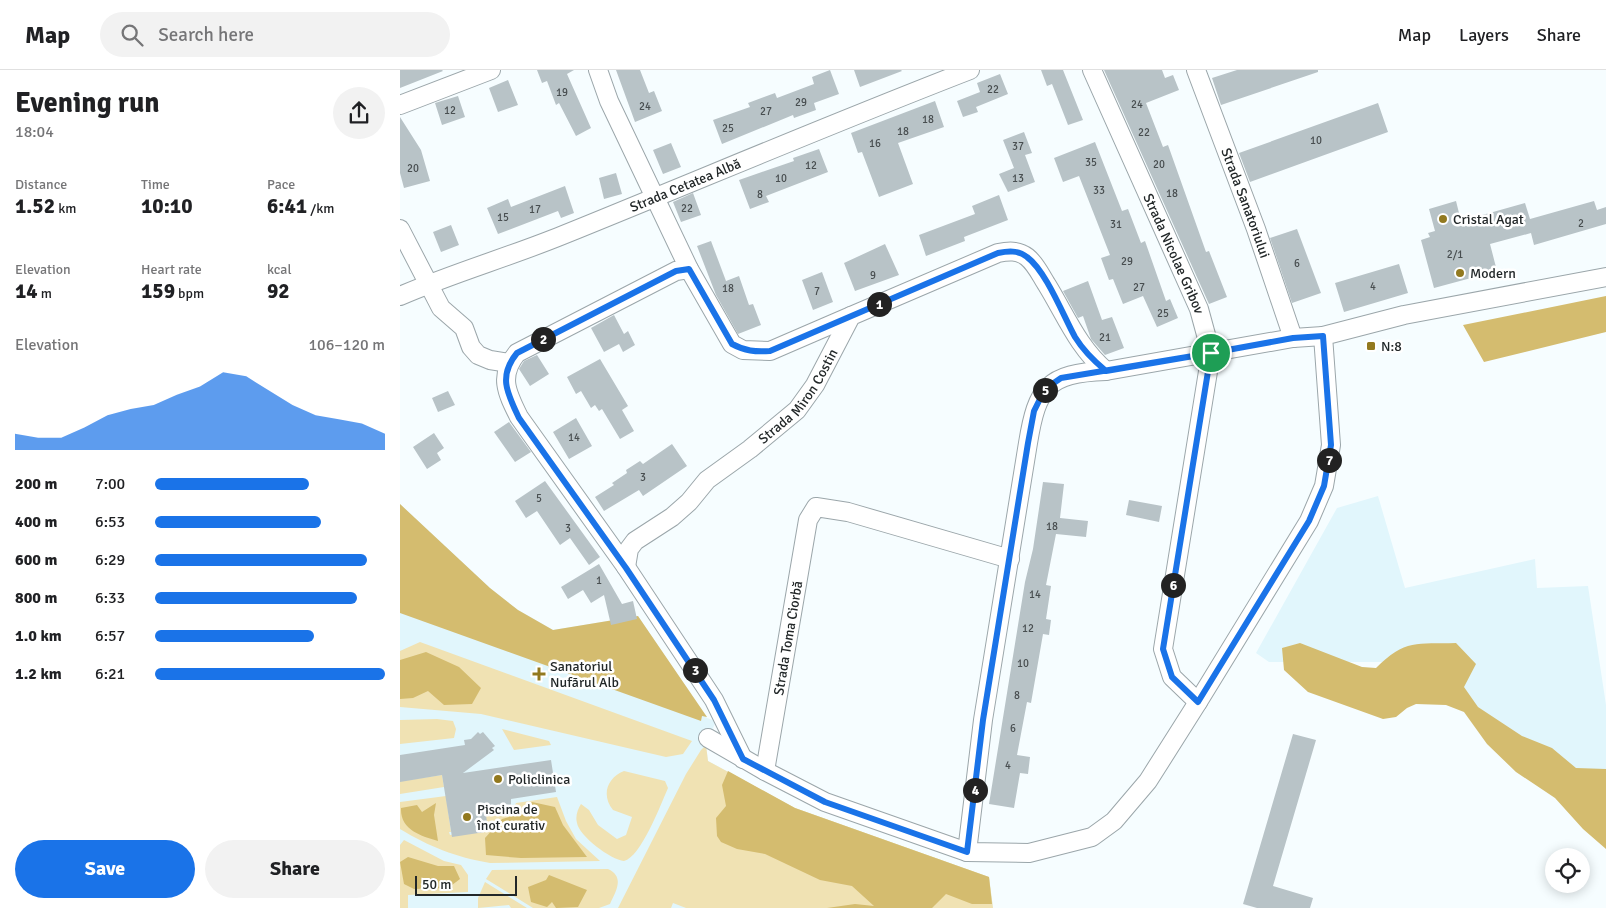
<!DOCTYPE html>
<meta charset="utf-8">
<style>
:root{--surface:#fff;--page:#f2f2f2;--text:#202124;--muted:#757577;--line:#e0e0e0;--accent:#1a73e8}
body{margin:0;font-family:Signika,sans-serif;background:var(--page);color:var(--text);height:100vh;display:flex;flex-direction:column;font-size:19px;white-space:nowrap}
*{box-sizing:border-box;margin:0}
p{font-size:16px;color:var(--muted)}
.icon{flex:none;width:28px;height:28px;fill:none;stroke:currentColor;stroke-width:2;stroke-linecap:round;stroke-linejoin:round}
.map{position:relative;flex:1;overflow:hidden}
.drawer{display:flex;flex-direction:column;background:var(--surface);width:400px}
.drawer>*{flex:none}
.controls{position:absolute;left:1145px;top:778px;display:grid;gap:10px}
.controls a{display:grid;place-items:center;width:45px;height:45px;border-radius:50%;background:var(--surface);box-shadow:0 2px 12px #0003;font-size:25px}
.scale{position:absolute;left:15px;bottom:12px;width:102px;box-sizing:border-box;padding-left:5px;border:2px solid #222728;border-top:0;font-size:14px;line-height:18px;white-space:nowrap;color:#222728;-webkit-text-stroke:4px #fff;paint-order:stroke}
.pin{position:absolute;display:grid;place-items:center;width:42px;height:42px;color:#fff;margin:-21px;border:2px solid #fff;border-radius:50%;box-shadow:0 1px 5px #0007}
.km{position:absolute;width:25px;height:25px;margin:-12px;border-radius:50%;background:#222;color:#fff;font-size:14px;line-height:25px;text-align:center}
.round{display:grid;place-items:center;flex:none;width:52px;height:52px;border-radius:26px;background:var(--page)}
.head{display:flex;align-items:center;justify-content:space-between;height:85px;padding:0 15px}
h1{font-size:28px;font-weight:700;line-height:38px}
.stats{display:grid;grid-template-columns:repeat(3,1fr);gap:8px;height:85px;padding:5px 15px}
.stats div{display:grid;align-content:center}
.stats b{font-size:21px;font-weight:700}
.stats small{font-size:14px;font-weight:400}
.stats p{font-size:14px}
.chart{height:140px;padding:10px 15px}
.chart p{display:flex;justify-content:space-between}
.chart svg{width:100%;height:90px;margin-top:5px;fill:var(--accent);opacity:.7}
.button{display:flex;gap:10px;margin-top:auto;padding:10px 15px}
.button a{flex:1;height:58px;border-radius:30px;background:var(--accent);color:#fff;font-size:20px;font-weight:700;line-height:58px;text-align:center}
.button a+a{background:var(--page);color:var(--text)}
ul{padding:0 15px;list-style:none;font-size:16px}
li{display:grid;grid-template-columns:80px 60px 1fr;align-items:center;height:38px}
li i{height:12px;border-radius:6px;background:var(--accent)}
header{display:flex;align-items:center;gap:30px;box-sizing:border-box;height:70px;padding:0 25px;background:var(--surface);border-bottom:1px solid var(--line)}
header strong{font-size:24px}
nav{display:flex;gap:28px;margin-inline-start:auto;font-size:18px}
.search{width:350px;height:45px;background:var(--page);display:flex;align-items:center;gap:12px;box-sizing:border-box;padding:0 18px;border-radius:28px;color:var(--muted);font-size:19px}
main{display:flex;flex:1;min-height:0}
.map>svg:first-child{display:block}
.built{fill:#e1f6fc}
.green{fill:#f0e2b3}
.forest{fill:#d4bc6f}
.building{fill:#b8c3c7}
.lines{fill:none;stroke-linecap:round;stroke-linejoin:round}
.minor-casing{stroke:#9ba6aa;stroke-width:20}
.minor{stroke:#fff;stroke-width:18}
.route-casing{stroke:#fff;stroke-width:10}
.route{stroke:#1a73e8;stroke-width:6}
.poi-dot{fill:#92791f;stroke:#fff;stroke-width:2}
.labels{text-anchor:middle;stroke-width:5;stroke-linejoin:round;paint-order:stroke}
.number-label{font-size:11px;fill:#484e50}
.street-label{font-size:14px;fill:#222728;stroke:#fff}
.poi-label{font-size:14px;fill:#222728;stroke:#fff;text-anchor:start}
</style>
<header>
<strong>Map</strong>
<div class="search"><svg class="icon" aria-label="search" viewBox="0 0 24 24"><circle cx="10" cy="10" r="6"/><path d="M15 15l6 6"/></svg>Search here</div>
<nav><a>Map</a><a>Layers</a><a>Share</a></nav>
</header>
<main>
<section class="drawer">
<div class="head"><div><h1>Evening run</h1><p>18:04</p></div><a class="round"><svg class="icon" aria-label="share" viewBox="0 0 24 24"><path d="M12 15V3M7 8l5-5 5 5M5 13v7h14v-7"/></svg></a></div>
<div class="stats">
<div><p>Distance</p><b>1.52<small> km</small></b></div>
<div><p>Time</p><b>10:10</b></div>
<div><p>Pace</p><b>6:41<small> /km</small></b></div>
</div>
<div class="stats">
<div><p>Elevation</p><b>14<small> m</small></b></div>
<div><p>Heart rate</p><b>159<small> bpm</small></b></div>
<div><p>kcal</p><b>92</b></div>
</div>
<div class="chart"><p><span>Elevation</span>106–120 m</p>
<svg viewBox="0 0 160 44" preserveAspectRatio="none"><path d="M0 44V36L10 38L20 38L30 33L40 27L50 24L60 22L70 17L80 13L90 6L100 8L110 15L120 22L130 27L140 29L150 31L160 36V44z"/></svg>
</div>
<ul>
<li><b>200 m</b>7:00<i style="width:67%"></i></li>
<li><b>400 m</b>6:53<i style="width:72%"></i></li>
<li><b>600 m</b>6:29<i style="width:92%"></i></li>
<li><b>800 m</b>6:33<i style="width:88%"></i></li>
<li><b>1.0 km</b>6:57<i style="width:69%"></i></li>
<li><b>1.2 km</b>6:21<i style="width:100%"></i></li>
</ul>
<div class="button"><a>Save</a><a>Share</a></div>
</section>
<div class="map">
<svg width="1206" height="838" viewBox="0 0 1206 838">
<rect width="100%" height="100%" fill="#f6fdff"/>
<path class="built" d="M978 426 1005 518 1135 489 1137 518 1188 516 1206 635V710L1143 693 1004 592H869L856 583 937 438Z
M0 434 90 518 118 540 153 560 238 546 307 648 316 651 306 675 308 691 395 738 589 807 593 838H0Z"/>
<path class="green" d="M20 572 292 671 283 684 266 687 81 644 0 637V581Z
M37 649 53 651 56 659 54 668 0 674V650Z
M102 659 149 671 151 675 114 680Z
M306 675 308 691 395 738 589 807 593 838H286L273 833 271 838H218L286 704 301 680Z
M224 701 265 711 268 718C261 734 241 787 224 791 211 790 179 766 177 753 175 746 178 739 181 734L189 740 198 755 217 769 226 765 232 747 213 740C201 725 207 708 224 701Z
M42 705 44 717 0 724V711Z
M46 726 51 762H49L50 765 87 759 82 733 103 736 104 742 114 737 116 733 157 727 166 751 176 769 200 791 90 793C55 787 30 777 0 759V732Z
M4 770 44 791 61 795 68 805V822L8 825V838H0V775Z
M208 799C225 807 216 821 210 834L199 838H133L86 809 92 800Z
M85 812 127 838H111L109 835 78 838V828Z"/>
<path class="forest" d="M1206 226V262L1084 292 1063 255Z
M0 434 90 518 118 540 153 560 238 546 307 647 302 646 301 651 0 543Z
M900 573 962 597 976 598C1005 569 1017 574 1056 573L1076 594 1064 617 1078 637 1122 666 1152 678 1176 698 1206 699V779L1183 759 1155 728 1116 702 1087 674 1064 642 1046 635 1016 634 1007 638 996 647 983 649 908 622 884 600 882 578Z
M26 582 59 597 81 618 72 634 44 635 28 621 13 628 0 629V590Z
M328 701 395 738 589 807 592 834H572L546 824 532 838H427L455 834 474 836 452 816 420 810 365 784 337 779 321 772 317 766 316 748 326 736 322 715Z
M132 732 155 737 163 755 187 787 121 788 86 785 85 768 102 749 116 745Z
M36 733 34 745 38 771C21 766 0 760 1 738L17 735 22 742Z
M8 787 38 796H54L60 809 48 818 14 819 4 814 0 792Z
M149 805 187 820 178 837 156 838 152 832 147 837 131 832 128 817 146 810Z"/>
<path class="building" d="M0 0H42L43 1 0 18Z
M137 0H174L167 4 191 58 176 66 159 33 156 35 147 11 142 13Z
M216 0H240L249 23 254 21 262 41 235 52Z
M430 0 439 24 414 33 416 40 394 48 393 45 322 74 313 50 350 37 348 33 375 23 377 28 414 14 412 7Z
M454 0H501L502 1 460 17Z
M641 0H663L683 50 668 55 652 14 647 16Z
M704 0H762L765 8 773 5 779 20 746 33 763 77 768 75 806 182 809 181 827 227 809 234Z
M837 0H918V2L821 35 812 8Z
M600 4 608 24 576 37 578 42 563 47 557 31 580 22 577 13Z
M108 10 118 35 98 42 89 18Z
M58 26 65 47 42 55 35 33Z
M535 31 544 57 498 73 513 114 479 127 462 82 458 83 451 63Z
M978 33 988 62 850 112 839 83Z
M0 47 21 80 30 111 4 118 0 103Z
M624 62 632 83 625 85 635 112 608 122 599 104 614 98 603 70Z
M695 72 722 141 728 139 741 173 745 171 766 231 770 229 778 248 757 257 743 226 723 234 713 209 709 210 701 188 710 185 679 106 663 112 654 88Z
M271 73 281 97 263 104 253 80Z
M419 79 428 102 366 126 369 132 350 139 339 110 394 91 393 88Z
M216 103 222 124 204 129 199 108Z
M165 116 174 143 161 148 158 141 98 164 87 138 108 129 111 137Z
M293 123 301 145 281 152 273 132Z
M599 125 608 150 564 167 565 171 526 186 519 165 575 144 572 136Z
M1056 131 1061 151 1125 133 1130 149 1194 131 1197 140 1206 137V154L1134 175 1131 163 1090 174 1097 201 1034 218 1021 170 1030 167 1028 163 1035 161 1029 139Z
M51 155 59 175 41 182 33 162Z
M897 159 921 223 892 233 870 168Z
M311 171 326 211 339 206 349 235 353 234 361 255 338 264 316 225 297 176Z
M485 174 499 205 455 221 444 193Z
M999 194 1008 223 944 242 935 213Z
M422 202 433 232 413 240 402 210Z
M688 211 702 250 712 247 724 278 705 285 691 269 683 246 678 248 663 221Z
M214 245 224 264 228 261 235 275 223 282 219 274 204 282 191 258Z
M137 285 149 304 130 316 119 299 124 291Z
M200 289 228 336 222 340 234 361 220 369 202 339 199 341 195 335 191 338 181 321 176 324 167 307Z
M48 321 55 335 38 342 32 328Z
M176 348 192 376 169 389 153 362Z
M109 352 131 382 115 392 94 362Z
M34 363 44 378 37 383 41 390 27 399 13 377Z
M272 374 287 396 243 426 239 420 204 441 195 427 214 415 212 413 227 403 226 400 240 391 243 394Z
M145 411 200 487 189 495 170 468 160 475 137 441 126 448 115 431Z
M643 412 664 414 660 448 688 451 686 467 656 464 646 515 651 516 646 549 651 550 649 565 643 564 631 633 627 632 617 685 630 687 628 704 620 703 614 738 589 734 625 512 633 479Z
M729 430 762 436 759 452 726 445Z
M199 494 222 534 233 531 237 549 211 555 204 525 191 533 183 520 168 529 161 517Z
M78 662 80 664 83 662 95 676 92 678 94 680 63 703 151 690 156 722 111 729V735L85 738 88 759H85V762L52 767 42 705 0 712V685L65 675 64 670 71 669Z
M893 664 916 670 873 816 913 828 910 838H857L843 834Z"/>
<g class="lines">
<g class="minor-casing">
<g id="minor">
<path d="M198 0 209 31 289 199 332 274 343 280 370 281 451 246"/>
<path id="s1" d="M692 0 799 239 811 283 763 579 772 607 798 632"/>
<path id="s2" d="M796 0 856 159 893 268"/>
<path d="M0 35 91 0"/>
<path d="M0 159 41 238 64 258 71 277 78 285 90 290 109 293"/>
<path d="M289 199 276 201 117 283C98 306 107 323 119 347L226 497 314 630 343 689"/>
<path id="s3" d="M0 226C53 203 109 187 163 165 299 110 433 53 570 0"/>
<path id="s4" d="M226 497 229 479 235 471 272 447 289 432 307 410 350 379 397 340 415 315 451 246 598 183C608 181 618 180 627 187 636 194 641 206 647 215 666 246 678 277 706 301"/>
<path d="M308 668 365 701 425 732 567 782 629 783 692 767 714 751 748 711 798 632 909 451 924 416 931 375 923 266 1004 245 1206 207"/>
<path id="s5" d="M365 701 408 450 416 437 448 442 610 489"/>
<path d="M567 782 583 650 628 373C637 318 647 303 706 301L893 268 923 266"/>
</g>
</g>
<use href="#minor" class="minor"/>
</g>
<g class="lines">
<g class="route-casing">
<path id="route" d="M811 283 706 301C694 291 683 280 675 267 663 245 646 201 627 187 618 180 608 181 598 183L370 281C355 282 345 281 332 274L289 199 276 201 117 283C98 306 107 323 119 348L226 498 314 630 343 689 425 732 567 782 583 650 628 373 634 341 645 319 661 308 811 283 763 579 772 607 798 632 909 451 924 416 931 375 923 266 893 268 811 283"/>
</g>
<use href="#route" class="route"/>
</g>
<g class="poi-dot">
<circle cx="1043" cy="149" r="5"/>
<circle cx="1060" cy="203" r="5"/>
<rect x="966" y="271" width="10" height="10" rx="2.5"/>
<path d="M136.5 596.5h5v5h5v5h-5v5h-5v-5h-5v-5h5z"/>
<circle cx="98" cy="709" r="5"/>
<circle cx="67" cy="747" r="5"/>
</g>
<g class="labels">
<g class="number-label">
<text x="593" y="23">22</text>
<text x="162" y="26">19</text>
<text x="401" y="36">29</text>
<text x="737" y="38">24</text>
<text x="245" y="40">24</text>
<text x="50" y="44">12</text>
<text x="366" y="45">27</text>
<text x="528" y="53">18</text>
<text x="328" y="62">25</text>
<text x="503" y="65">18</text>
<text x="744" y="66">22</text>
<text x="916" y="74">10</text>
<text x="475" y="77">16</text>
<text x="618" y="80">37</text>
<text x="691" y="96">35</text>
<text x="759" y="98">20</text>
<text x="411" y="99">12</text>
<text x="13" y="102">20</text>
<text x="381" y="112">10</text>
<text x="618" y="112">13</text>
<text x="699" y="124">33</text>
<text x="772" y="127">18</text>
<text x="360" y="128">8</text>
<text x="287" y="142">22</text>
<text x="135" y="143">17</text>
<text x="103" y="151">15</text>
<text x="1181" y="157">2</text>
<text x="716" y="158">31</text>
<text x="1055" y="188">2/1</text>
<text x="727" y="195">29</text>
<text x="897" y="197">6</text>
<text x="473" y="209">9</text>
<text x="973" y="220">4</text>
<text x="739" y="221">27</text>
<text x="328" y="222">18</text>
<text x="417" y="225">7</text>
<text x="763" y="247">25</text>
<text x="705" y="271">21</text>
<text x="174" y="371">14</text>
<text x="243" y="411">3</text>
<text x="139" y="432">5</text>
<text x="652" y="460">18</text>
<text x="168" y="462">3</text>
<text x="199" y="514">1</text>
<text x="635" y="528">14</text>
<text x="628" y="562">12</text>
<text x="623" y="597">10</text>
<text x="617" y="629">8</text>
<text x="613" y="662">6</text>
<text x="608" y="699">4</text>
</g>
<g class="street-label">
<text dy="5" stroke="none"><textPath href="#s3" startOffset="306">Strada Cetatea Albă</textPath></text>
<text dy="5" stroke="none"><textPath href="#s2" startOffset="142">Strada Sanatoriului</textPath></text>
<text dy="5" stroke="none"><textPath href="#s1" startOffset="201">Strada Nicolae Gribov</textPath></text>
<text dy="5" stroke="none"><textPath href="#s4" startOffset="249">Strada Miron Costin</textPath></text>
<text dy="5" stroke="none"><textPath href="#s5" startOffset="135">Strada Toma Ciorbă</textPath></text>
</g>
<g class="poi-label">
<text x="1053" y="154">Cristal Agat</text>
<text x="1070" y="208">Modern</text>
<text x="981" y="281">N:8</text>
<text x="150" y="601">Sanatoriul<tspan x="150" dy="16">Nufărul Alb</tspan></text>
<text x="108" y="714">Policlinica</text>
<text x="77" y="744">Piscina de<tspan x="77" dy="16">înot curativ</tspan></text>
</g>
</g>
</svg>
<div class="controls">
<a><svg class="icon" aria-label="locate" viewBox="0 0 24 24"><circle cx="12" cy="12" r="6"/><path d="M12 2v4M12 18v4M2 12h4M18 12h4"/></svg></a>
</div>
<div class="scale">50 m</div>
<div class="pin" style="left:811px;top:283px;background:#1e9e55"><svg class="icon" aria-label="arrive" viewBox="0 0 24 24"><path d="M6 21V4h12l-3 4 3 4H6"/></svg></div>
<b class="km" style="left:479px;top:234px">1</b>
<b class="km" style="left:143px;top:269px">2</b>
<b class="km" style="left:295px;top:600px">3</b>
<b class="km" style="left:575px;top:720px">4</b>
<b class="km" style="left:645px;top:320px">5</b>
<b class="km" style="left:773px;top:515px">6</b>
<b class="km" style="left:929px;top:390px">7</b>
</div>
</main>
